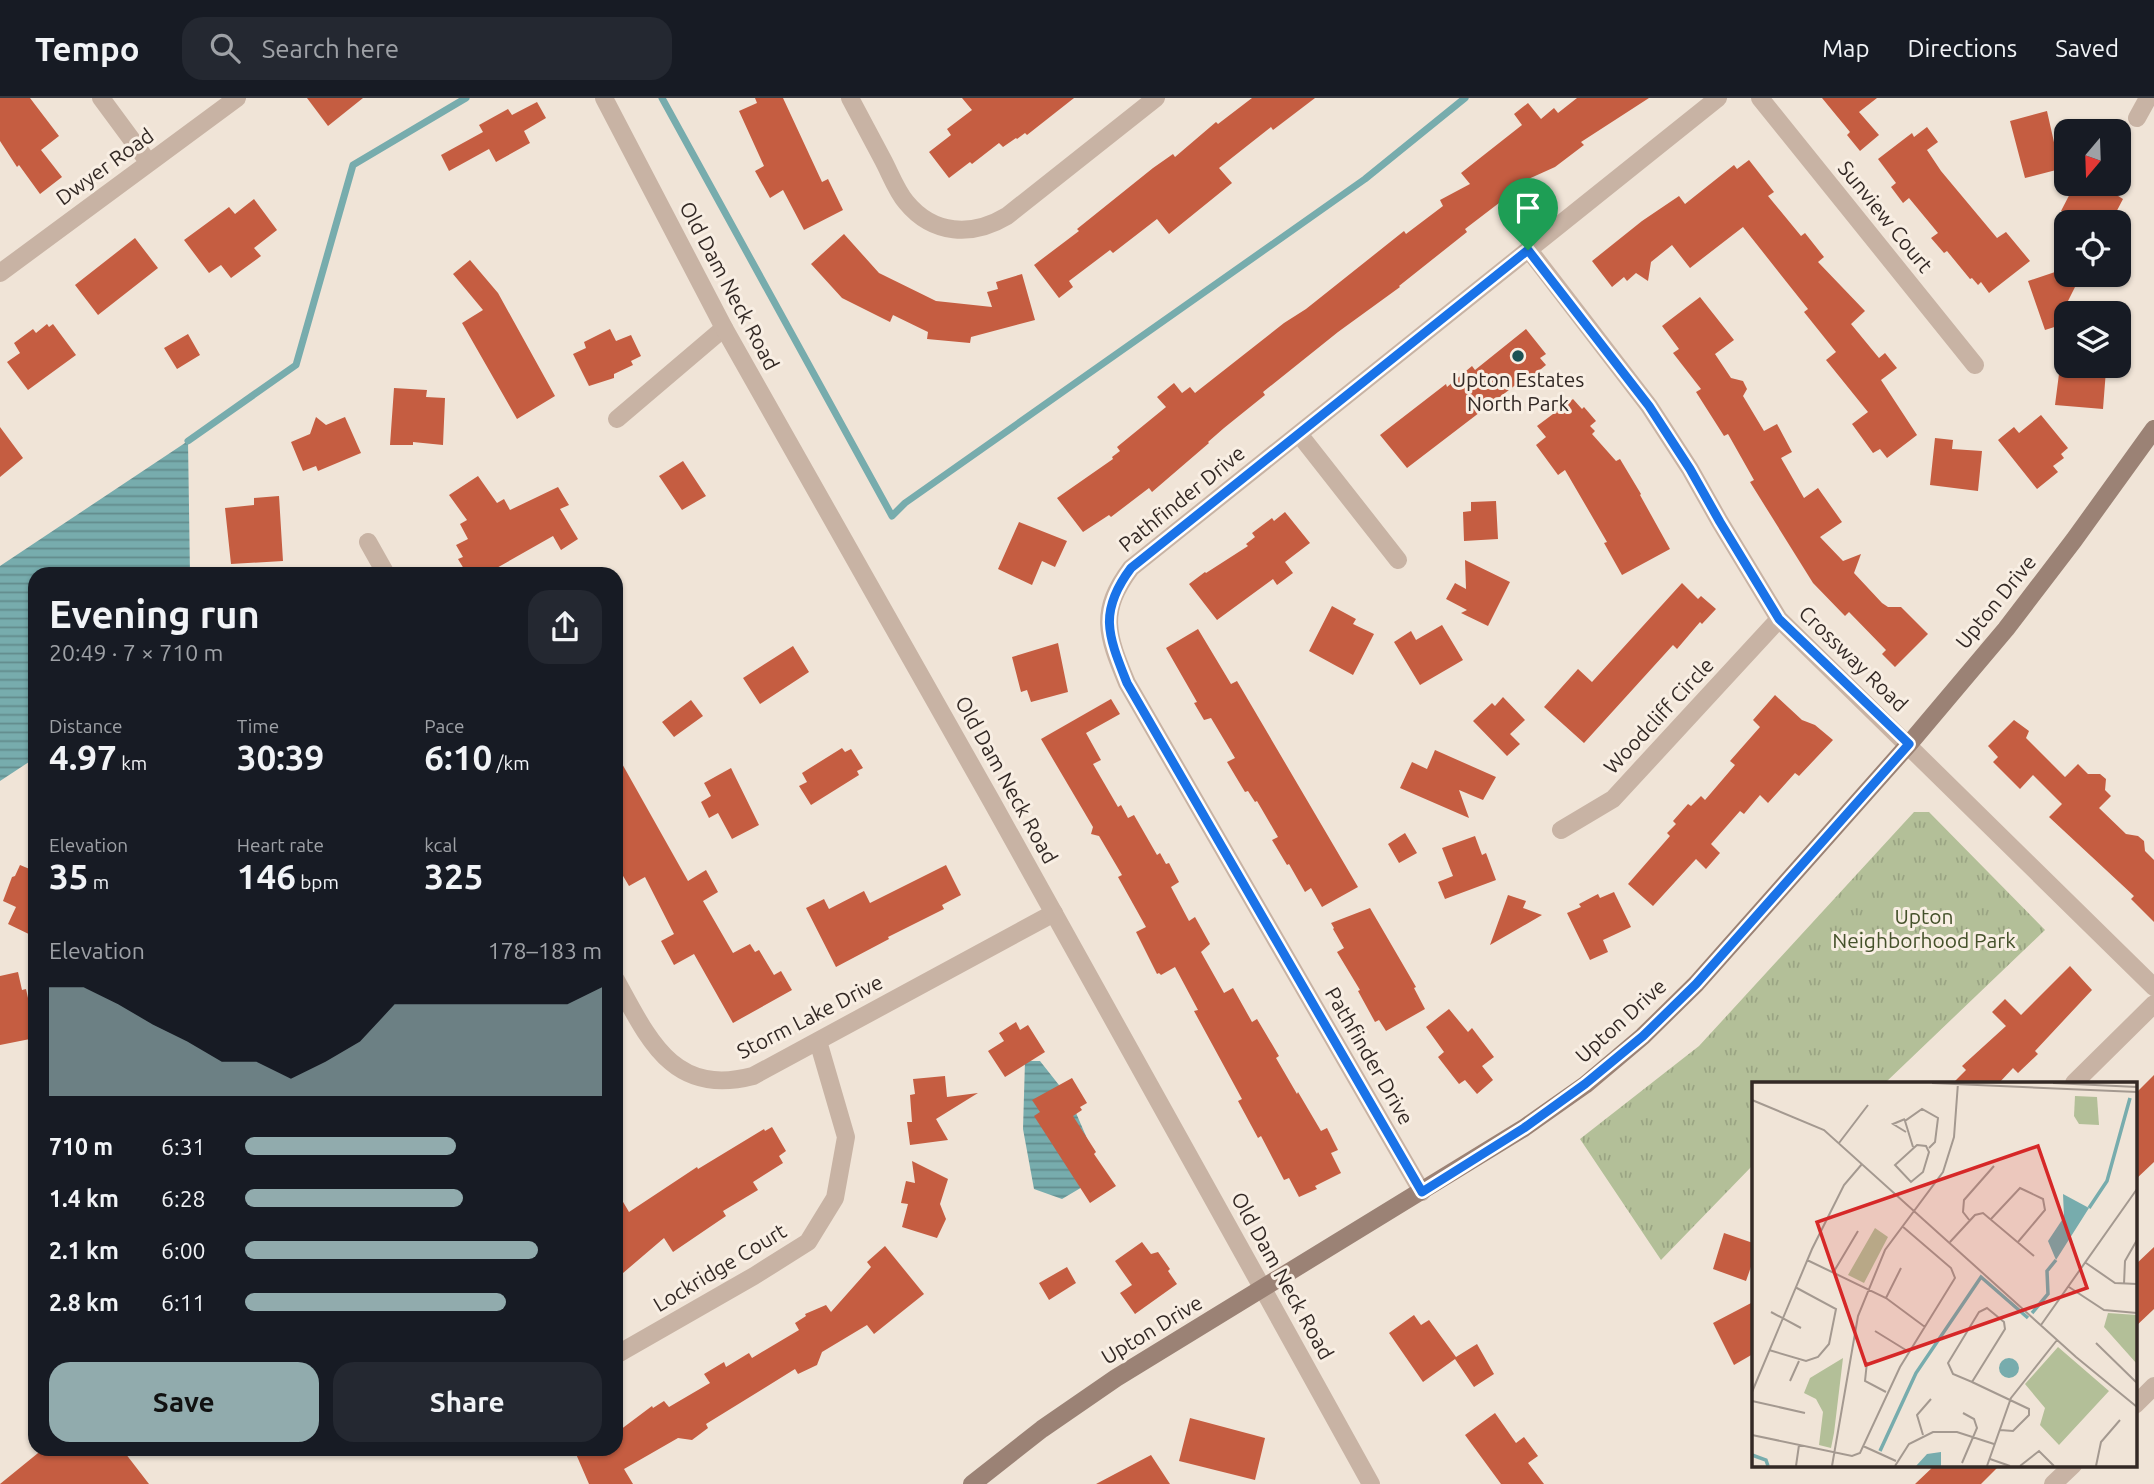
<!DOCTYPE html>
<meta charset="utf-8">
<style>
:root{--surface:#171b24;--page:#242831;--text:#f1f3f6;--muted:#9ea1a6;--line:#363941;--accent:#91abad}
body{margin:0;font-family:Ubuntu,sans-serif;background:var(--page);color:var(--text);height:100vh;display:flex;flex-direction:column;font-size:26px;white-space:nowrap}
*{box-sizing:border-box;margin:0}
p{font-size:23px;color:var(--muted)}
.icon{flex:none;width:38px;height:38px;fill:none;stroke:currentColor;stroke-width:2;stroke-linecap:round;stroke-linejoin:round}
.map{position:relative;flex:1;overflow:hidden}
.sheet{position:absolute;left:28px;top:469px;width:595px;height:889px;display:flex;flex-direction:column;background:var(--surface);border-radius:21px;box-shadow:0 2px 5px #0004}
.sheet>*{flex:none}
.needle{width:46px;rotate:199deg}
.buttons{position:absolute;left:2054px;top:21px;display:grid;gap:14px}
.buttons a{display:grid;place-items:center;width:77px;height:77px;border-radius:14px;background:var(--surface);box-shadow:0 2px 5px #0004;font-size:35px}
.pin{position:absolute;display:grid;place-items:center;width:60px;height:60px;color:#fff;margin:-72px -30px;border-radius:50% 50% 50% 0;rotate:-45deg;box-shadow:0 0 7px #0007}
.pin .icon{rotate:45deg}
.round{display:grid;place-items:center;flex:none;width:74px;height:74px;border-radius:21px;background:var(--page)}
.head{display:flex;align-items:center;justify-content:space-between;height:119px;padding:0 21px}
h1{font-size:38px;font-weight:700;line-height:52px}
.stats{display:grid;grid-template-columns:repeat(3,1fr);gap:10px;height:119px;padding:7px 21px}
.stats div{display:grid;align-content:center}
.stats b{font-size:35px;font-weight:700}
.stats small{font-size:19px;font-weight:400}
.stats p{font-size:19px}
.chart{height:196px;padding:14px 21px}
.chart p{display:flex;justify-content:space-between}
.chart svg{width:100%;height:126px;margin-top:7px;fill:var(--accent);opacity:.7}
.action{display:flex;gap:14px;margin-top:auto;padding:14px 21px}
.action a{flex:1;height:80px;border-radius:21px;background:var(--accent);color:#111;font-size:28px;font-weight:700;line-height:80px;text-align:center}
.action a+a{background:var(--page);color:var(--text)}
ul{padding:0 21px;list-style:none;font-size:23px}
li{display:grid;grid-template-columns:112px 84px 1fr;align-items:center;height:52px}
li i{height:18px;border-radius:9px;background:var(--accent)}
header{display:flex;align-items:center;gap:42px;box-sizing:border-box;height:98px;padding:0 35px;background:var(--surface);border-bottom:2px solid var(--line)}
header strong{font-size:33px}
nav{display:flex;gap:38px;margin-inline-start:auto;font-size:24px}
.search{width:490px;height:63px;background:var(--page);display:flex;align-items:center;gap:18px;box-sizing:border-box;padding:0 24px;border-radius:21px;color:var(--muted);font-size:26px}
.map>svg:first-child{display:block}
.grass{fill:url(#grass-tufts)}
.water{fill:url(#water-rules)}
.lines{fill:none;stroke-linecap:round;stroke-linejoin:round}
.stream{stroke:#77acad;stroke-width:7}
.building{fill:#c55d41}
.minor{stroke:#c8b3a4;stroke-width:18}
.tertiary{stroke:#c8b3a4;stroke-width:18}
.secondary{stroke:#9b8275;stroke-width:18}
.route-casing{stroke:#fff;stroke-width:14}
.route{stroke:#1a73e8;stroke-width:9}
.poi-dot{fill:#1c5254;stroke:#f8eee3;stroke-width:2.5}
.labels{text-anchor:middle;stroke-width:6;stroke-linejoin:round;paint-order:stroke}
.street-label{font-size:21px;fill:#332925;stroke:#f8eee3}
.poi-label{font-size:21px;fill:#332925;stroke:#f8eee3}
.park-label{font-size:21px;fill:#44512a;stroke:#f8eee3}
.inset-river{fill:none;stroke:#77acad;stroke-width:3.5}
.inset-road{fill:none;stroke:#a49990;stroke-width:2}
.view{fill:#d62828;fill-opacity:0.15;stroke:#d62828;stroke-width:3.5}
.inset-edge{fill:none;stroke:#332925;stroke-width:3.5}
</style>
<header>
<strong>Tempo</strong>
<div class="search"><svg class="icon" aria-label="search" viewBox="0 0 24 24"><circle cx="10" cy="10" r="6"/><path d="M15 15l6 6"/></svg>Search here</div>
<nav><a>Map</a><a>Directions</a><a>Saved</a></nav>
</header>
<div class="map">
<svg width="2154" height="1386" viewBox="0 0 2154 1386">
<defs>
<pattern id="grass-tufts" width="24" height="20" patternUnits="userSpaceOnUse" patternTransform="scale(1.75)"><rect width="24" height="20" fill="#b3bf98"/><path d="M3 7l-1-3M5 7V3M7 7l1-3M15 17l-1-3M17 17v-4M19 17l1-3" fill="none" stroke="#9aa483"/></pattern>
<pattern id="water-rules" width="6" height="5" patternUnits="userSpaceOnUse" patternTransform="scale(1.75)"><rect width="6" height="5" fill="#77acad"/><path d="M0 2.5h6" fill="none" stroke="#628c8d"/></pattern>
</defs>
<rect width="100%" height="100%" fill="#f0e4d7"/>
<path class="grass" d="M1914 714H1929L2045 832 1885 985H1753V1067L1661 1162 1580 1041 1699 948Z"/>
<path class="water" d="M188 343 190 476H35V660L0 683V468Z
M1025 963H1040L1070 1001 1098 1066 1089 1085 1062 1101 1034 1091 1023 1031Z"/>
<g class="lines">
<path class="stream" d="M662 0 892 418 905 405 1365 81 1465 0
M188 343 296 267 353 67 466 0"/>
</g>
<path class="building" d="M0 0H30L59 38 41 52 62 79 40 96 19 67 17 69 0 43Z
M307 0H363L328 28Z
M755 0H783L822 84 828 81 843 112 804 132 783 92 770 100 755 73 764 68 739 13 757 5Z
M962 0H1074L1027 37 1025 35 1017 41 1016 40 1003 49 999 45 972 66 970 64 949 80 929 54 951 37 947 31 972 12Z
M1252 0H1315L1273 32 1271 29 1219 70 1232 85 1169 136 1157 121 1113 155 1110 152 1069 183 1073 189 1059 200 1034 167 1079 133 1077 131 1153 70 1173 56 1175 59 1216 24 1218 26Z
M1577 0H1649L1581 44 1584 47 1555 69 1524 83 1528 87 1501 108 1499 105 1465 131 1467 134 1399 188 1400 189 1338 234 1263 294 1265 297 1224 330 1208 344 1209 345 1152 394 1149 390 1111 419 1109 417 1083 434 1057 400 1113 361 1112 359 1120 353 1117 349 1166 309 1157 299 1174 285 1182 295 1190 289 1195 295 1284 225 1306 211 1404 133 1406 136 1443 108 1440 102 1470 86 1461 75 1522 27 1514 16 1528 5 1541 21 1554 10 1558 15Z
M1822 0H1877L1859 14 1879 37 1860 53 1847 37 1850 34Z
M537 4 546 20 524 33 530 45 496 64 489 51 449 73 441 57 483 34 479 27 508 11 512 17Z
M2047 13 2060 71 2025 80 2010 23Z
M1927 29 1938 44 1927 52 1941 73 1997 140 2006 134 2030 163 1989 195 1981 184 1978 187 1972 180 1970 181 1947 153 1944 155 1931 140 1938 135 1909 100 1903 105 1891 89 1896 85 1878 61 1912 35 1914 39Z
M1749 62 1774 94 1768 98 1801 138 1805 135 1824 159 1818 164 1865 213 1851 226 1879 260 1885 255 1897 270 1881 282 1917 337 1887 360 1880 351 1873 355 1852 326 1868 314 1826 262 1836 254 1804 214 1808 211 1743 129 1690 170 1672 147 1651 164 1648 183 1636 175 1627 183 1624 179 1612 189 1592 163 1642 123 1679 98 1685 106 1734 67 1737 71Z
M2075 86H2099L2123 101 2111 124H2084L2061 113Z
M254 101 277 132 254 150 261 158 231 180 221 167 209 175 184 142 229 109 235 116Z
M844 136 879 175 936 203 992 209 987 194 998 191 996 184 1022 176 1035 222 971 239 970 245 927 241 928 234 893 217 890 224 842 200 811 166Z
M135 140 158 170 98 217 75 187Z
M470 162 498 195 555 298 517 321 462 225 483 212 453 176Z
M2058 173 2060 178H2067V182L2076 187 2068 203 2070 209 2066 210 2067 225 2045 232 2028 183Z
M1700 199 1734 242 1715 256 1731 280 1743 283 1747 291 1743 298 1764 333 1777 326 1792 354 1781 360 1804 400 1818 390 1842 424 1820 439 1843 463 1861 456 1854 475 1882 505 1888 509H1901L1928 536 1895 569 1882 556 1886 552 1849 514 1845 518 1813 485 1750 384 1754 382 1728 336 1724 338 1696 294 1701 291 1673 255 1679 251 1662 228Z
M47 226 49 229 53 226 76 257 28 292 7 264 20 255 14 245 33 231 36 235Z
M610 231 616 243 631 237 641 258 631 263 633 267 614 276V280L589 288 573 256 586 250 584 244Z
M1526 231 1546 256 1540 260 1546 267 1524 285 1522 282 1407 370 1380 337 1446 286 1447 289 1472 268 1475 272Z
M188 236 200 257 177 271 164 250Z
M2060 268H2094V271L2106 272 2103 311 2055 307Z
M394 290 427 292 426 299 445 300 443 347 413 344V347H390Z
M1573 301 1582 311 1584 309 1596 323 1590 328 1595 333 1592 336 1616 363 1620 361 1641 396 1640 397 1670 451 1622 477 1604 445 1607 444 1565 372 1558 377 1536 347 1546 339 1537 328Z
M2041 317 2068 350 2061 356 2064 360 2053 368 2058 374 2037 391 1998 342 2014 329 2019 335Z
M316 319 326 327 345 319 361 355 318 373 316 368 303 373 291 344 310 336Z
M0 329 23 360 0 379Z
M1935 340 1953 342 1952 351 1982 353 1978 393 1930 387Z
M683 363 706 398 682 412 659 378Z
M478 378 497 405 504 401 510 412 558 389 569 407 560 411 578 441 561 452 553 438 486 476H467L458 461 463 459 456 447 468 441 460 426 467 422 449 397Z
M279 398 283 463 231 466 225 410 254 407V400Z
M1496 403 1498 441 1464 443 1463 414 1471 413V404Z
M1285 414 1310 445 1285 464 1293 475 1277 487 1273 481 1217 522 1189 486 1205 474 1206 475 1248 448 1246 446 1255 439 1252 435 1272 420 1274 423Z
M1019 424 1067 443 1055 469 1042 463 1032 487 998 471Z
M1465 462 1510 484 1488 528 1461 515 1467 512 1446 501 1455 485 1466 491Z
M1682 485 1698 501 1701 498 1716 511 1702 526 1700 524 1677 551 1673 547 1584 645 1544 609 1578 571 1592 584Z
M1332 508 1356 521 1353 526 1374 536 1353 577 1309 553Z
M1442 527 1463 562 1420 587 1394 544 1411 533 1416 542Z
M1198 531 1231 586 1237 583 1358 789 1322 809 1311 790 1305 794 1289 766 1287 767 1272 742 1278 739 1257 703 1255 704 1248 693 1245 694 1227 664 1235 660 1211 620 1204 622 1194 605 1197 604 1166 550Z
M1058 545 1068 594 1031 604 1027 592 1021 594 1012 559Z
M793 548 809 574 760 606 743 580Z
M1775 597 1802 622 1815 627 1833 642 1799 678 1795 675 1768 705 1760 697 1744 716 1740 713 1711 746 1720 755 1706 771 1696 761 1653 808 1628 786 1670 738 1667 735 1676 726 1673 723 1688 706 1691 708 1701 698 1705 702 1735 667 1730 663 1760 629 1753 622Z
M1503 599 1525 622 1510 636 1520 646 1507 658 1473 623 1492 605 1495 608Z
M1111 601 1120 616 1086 635 1101 662 1093 666 1118 709 1121 707 1128 720 1134 717 1157 757 1160 755 1166 766 1169 765 1179 784 1171 789 1189 823 1195 819 1210 846 1201 854 1224 895 1233 890 1252 924 1257 921 1279 958 1276 960 1297 996 1298 994 1321 1033 1327 1030 1338 1052 1331 1055 1341 1075 1315 1088 1317 1091 1299 1099 1289 1080 1284 1082 1261 1038 1258 1040 1238 1003 1242 1001 1194 913 1198 912 1175 869 1161 877 1159 875 1157 876 1136 834 1146 829 1118 779 1122 777 1099 738 1091 736 1093 729 1041 641Z
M691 602 703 618 674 639 662 624Z
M2014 622 2029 633 2026 640 2065 679 2078 666 2088 676H2100L2106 681 2105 692 2111 698 2099 710 2126 736 2138 738 2144 743 2145 753 2154 762V824L2131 801 2134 798 2049 719 2062 706 2033 677 2020 691 1993 664 1998 659 1988 648Z
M842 650 845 654 851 651 863 670 857 673 859 677 811 707 799 688 807 684 802 675Z
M1435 652 1496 679 1483 702 1459 692 1469 720 1400 690 1412 664 1427 671Z
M616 655 688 783 706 772 718 794 703 803 733 855 750 846 755 854 759 852 774 877 781 873 792 892 733 925 694 856 674 867 661 843 674 836 645 779 629 788 616 766Z
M731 670 759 727 732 741 718 715 709 720 701 704 711 698 704 685Z
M1405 735 1417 755 1399 765 1388 746Z
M1475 738 1482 757 1486 755 1496 782 1445 801 1438 784 1453 778 1442 750Z
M35 765V839L8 826 16 809 3 803 12 779 15 778 20 767 32 772Z
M946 767 961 797 942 807 944 811 888 839 889 841 836 869 806 810 824 801 829 811 864 793 870 805Z
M1614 794 1631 829 1603 842 1608 854 1590 862 1567 815 1581 809 1579 806 1598 796 1600 800Z
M1508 797 1526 803 1523 810 1542 817 1490 847Z
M1370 810 1416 889 1414 890 1425 911 1386 933 1379 922 1375 924 1358 893 1360 892 1337 854 1344 850 1333 831 1334 830 1331 825Z
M2070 868 2092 892 2035 953 2038 956 2018 975 2013 970 1999 985H1953L1966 972 1962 968 2006 928 1992 914 2005 901 2021 917Z
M18 874 22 892 26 891 32 918 35 917V940L0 947V878Z
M1449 911 1468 934 1472 930 1494 959 1482 968 1493 982 1477 996 1465 982 1459 986 1438 959 1444 954 1426 929Z
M1016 924 1020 932 1028 927 1045 954 1005 979 988 953 1004 943 999 935Z
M2154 977V1064L2135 1082V996Z
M945 978 947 999 978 995 936 1021 948 1042 910 1047 907 1024H912L910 997 915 996 913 981Z
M1072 980 1087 1005 1080 1009 1082 1012 1073 1018 1096 1054 1094 1056 1116 1088 1090 1105 1034 1018 1040 1014 1032 1002Z
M772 1029 786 1053 779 1058 783 1065 753 1084 758 1092 723 1113 726 1118 673 1154 664 1140 616 1181V1092L629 1114 697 1069 698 1071 764 1031 765 1033Z
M912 1063 948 1081 940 1106 946 1121 937 1140 902 1129 908 1106 901 1105 906 1083 915 1085Z
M1724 1135 1753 1145V1163L1746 1183 1713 1171Z
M1142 1144 1151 1156 1158 1154 1170 1171 1168 1173 1177 1186 1135 1216 1120 1195 1132 1187 1115 1163Z
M885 1148 924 1196 874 1236 867 1227 822 1254 817 1267 798 1276 795 1271 706 1326 708 1330 692 1342 678 1340 624 1371 633 1386H589L576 1356 589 1351H616V1335L652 1308 653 1310 664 1303 669 1309 710 1285 704 1276 724 1264 726 1269 749 1255 752 1260 799 1232 795 1225 806 1218 805 1216 826 1207 831 1214 871 1169 867 1164Z
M2154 1149V1211L2135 1229V1167Z
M1067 1169 1076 1185 1049 1202 1039 1185Z
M1753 1204V1256L1734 1267 1713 1225Z
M1414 1217 1421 1227 1429 1222 1456 1259 1477 1246 1494 1276 1474 1289 1455 1261 1423 1284 1389 1235Z
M1495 1315 1516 1345 1524 1339 1538 1358 1528 1365 1544 1386H1501L1465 1337Z
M1190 1320 1265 1340 1255 1382 1179 1363Z
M43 1351H122L149 1386H0Z
M1151 1357 1170 1386H1096Z
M1935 1367H2000L1981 1386H1915Z"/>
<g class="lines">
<path class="minor" d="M101 0 149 65
M850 0C861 21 872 41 883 62 890 75 896 92 906 104 933 137 972 139 1007 118L1156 0
M1760 0 1975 267
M2137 20 2148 0
M1529 152 1649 308 1690 371 1720 424 1779 521 2154 889
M0 175 237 0
M617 321 724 230
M1299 336 1398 462
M368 444 386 476
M1561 732 1613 701 1779 521
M616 882C649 942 673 999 753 978L1054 815
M2074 985 2154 906
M1422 1094 1127 585C1107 537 1098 514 1131 470L1718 0
M1263 1191 1371 1386
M616 1257 754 1178 808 1144 835 1100 846 1039 818 943
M2135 1307 2154 1288
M2053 1386 2073 1367"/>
<path class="tertiary" d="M604 0 724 230 992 704 1263 1191"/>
<path class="secondary" d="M972 1386 1042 1331 1116 1280 1524 1030 1585 987 1643 938 1696 886 1909 646 2006 531 2074 442 2154 331"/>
</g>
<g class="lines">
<g class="route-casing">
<path id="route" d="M1528 152 1649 308 1690 371 1720 424 1779 521 1909 646 1696 886 1643 938 1585 986 1524 1030 1422 1094 1127 585C1108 537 1098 514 1131 470Z"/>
</g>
<use href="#route" class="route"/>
</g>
<circle class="poi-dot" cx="1518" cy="258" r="7"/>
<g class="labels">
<g class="street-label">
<text transform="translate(105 69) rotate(-36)" y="7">Dwyer Road</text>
<text transform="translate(1885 119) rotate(51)" y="7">Sunview Court</text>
<text transform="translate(729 188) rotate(62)" y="7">Old Dam Neck Road</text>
<text transform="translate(1182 401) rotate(-39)" y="7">Pathfinder Drive</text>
<text transform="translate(1996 504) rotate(-51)" y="7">Upton Drive</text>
<text transform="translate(1853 561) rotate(44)" y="7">Crossway Road</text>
<text transform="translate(1659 618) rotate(-47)" y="7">Woodcliff Circle</text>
<text transform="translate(1006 682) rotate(61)" y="7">Old Dam Neck Road</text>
<text transform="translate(810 919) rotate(-27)" y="7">Storm Lake Drive</text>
<text transform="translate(1621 923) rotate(-42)" y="7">Upton Drive</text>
<text transform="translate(1369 958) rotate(60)" y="7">Pathfinder Drive</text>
<text transform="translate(720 1170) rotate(-31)" y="7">Lockridge Court</text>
<text transform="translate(1282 1178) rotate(61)" y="7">Old Dam Neck Road</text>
<text transform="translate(1152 1232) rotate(-31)" y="7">Upton Drive</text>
</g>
<g class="poi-label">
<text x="1518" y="289">Upton Estates<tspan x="1518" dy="24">North Park</tspan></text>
</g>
<g class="park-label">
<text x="1924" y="826">Upton<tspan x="1924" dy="24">Neighborhood Park</tspan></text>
</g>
</g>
<g transform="translate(1752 984)">
<rect width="385" height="385" fill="#f0e4d7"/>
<path d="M123 146 136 155 112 201 96 193ZM356 231 385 233V282L352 245ZM306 265 357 309 307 363 288 343 293 326 273 302ZM91 276 82 351 79 366 67 363 71 330 64 317 52 311 58 296Z" fill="#b3bf98"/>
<path d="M323 14 345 15 347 43 327 42 322 34Z" fill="#b3bf98"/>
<path d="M311 112 337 126 304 178 296 159 312 135ZM247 286a10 10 0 1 1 20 0a10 10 0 1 1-20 0ZM189 370V384H164L175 372Z" fill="#77acad"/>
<path class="inset-river" d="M337 126 355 99 378 16M280 231 296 212 295 189 304 178M128 369 164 291 229 195 276 236M0 373 14 378 16 384"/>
<path class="inset-road" d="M180 1 385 10M301 1 385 5M0 18 72 48 324 275 385 325M153 37 141 42 154 50M87 61 116 23M165 63 174 64 177 70 171 90 159 100 143 83ZM161 65 153 39 170 27 186 36 183 60 177 66M239 137 268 106 291 117 293 128 266 160M218 139 211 130 212 118 242 84M198 160 223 133 231 131 282 174M55 178 134 216 173 245M334 181 363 201 385 202M81 191 106 149M372 202 373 179 385 158M317 205 352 228 385 231M134 216 149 186M235 226 252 240 253 247 220 300 201 292 196 281 227 230ZM19 230 49 246M289 243 385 107M123 249 157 270M344 261 385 301M17 268 54 279 66 275 77 262 84 227 43 205M115 280 113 299 134 310M38 299 47 279M220 300 277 327V333L261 349 248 348M0 310 60 167 92 103 110 82M0 319 53 331M0 353 100 374 108 371 148 285 203 196 199 186 150 144M171 353 165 333 179 317M111 364 144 379M238 377 258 384M210 381 225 346 222 337 211 331M44 384 47 363M80 384 106 234 133 168 191 90 202 55 206 1M143 384 157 362 181 350H205L242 362M235 384 259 316 305 258M268 384 287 369 302 384M344 384 349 360 368 338"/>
<path class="view" d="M286 64 335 206 114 283 65 140Z"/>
<rect width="385" height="385" class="inset-edge"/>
</g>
</svg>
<div class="buttons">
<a><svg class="needle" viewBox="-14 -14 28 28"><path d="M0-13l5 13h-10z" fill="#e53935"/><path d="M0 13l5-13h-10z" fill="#9ea1a6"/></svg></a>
<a><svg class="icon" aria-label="locate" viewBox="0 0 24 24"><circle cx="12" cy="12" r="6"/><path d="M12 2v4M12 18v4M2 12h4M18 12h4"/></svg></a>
<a><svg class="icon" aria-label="layers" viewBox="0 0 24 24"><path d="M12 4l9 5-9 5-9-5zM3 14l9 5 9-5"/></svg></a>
</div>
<div class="pin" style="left:1528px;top:152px;background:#1e9e55"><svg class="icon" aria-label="arrive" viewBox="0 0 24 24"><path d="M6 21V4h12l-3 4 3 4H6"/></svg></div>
<section class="sheet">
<div class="head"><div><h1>Evening run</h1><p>20:49 · 7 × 710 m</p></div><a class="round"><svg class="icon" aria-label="share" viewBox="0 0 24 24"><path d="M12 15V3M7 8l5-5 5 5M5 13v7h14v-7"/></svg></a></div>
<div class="stats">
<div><p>Distance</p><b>4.97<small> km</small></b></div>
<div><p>Time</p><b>30:39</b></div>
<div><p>Pace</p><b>6:10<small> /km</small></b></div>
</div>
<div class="stats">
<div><p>Elevation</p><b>35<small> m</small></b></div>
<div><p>Heart rate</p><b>146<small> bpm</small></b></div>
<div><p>kcal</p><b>325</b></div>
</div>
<div class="chart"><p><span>Elevation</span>178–183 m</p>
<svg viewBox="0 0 160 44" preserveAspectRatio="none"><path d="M0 44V6L10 6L20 12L30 19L40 25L50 32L60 32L70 38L80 32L90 25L100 12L110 12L120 12L130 12L140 12L150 12L160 6V44z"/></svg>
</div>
<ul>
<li><b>710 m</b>6:31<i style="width:59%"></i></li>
<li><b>1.4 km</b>6:28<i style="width:61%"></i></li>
<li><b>2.1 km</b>6:00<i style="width:82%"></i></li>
<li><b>2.8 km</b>6:11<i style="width:73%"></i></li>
</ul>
<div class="action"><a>Save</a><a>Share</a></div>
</section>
</div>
